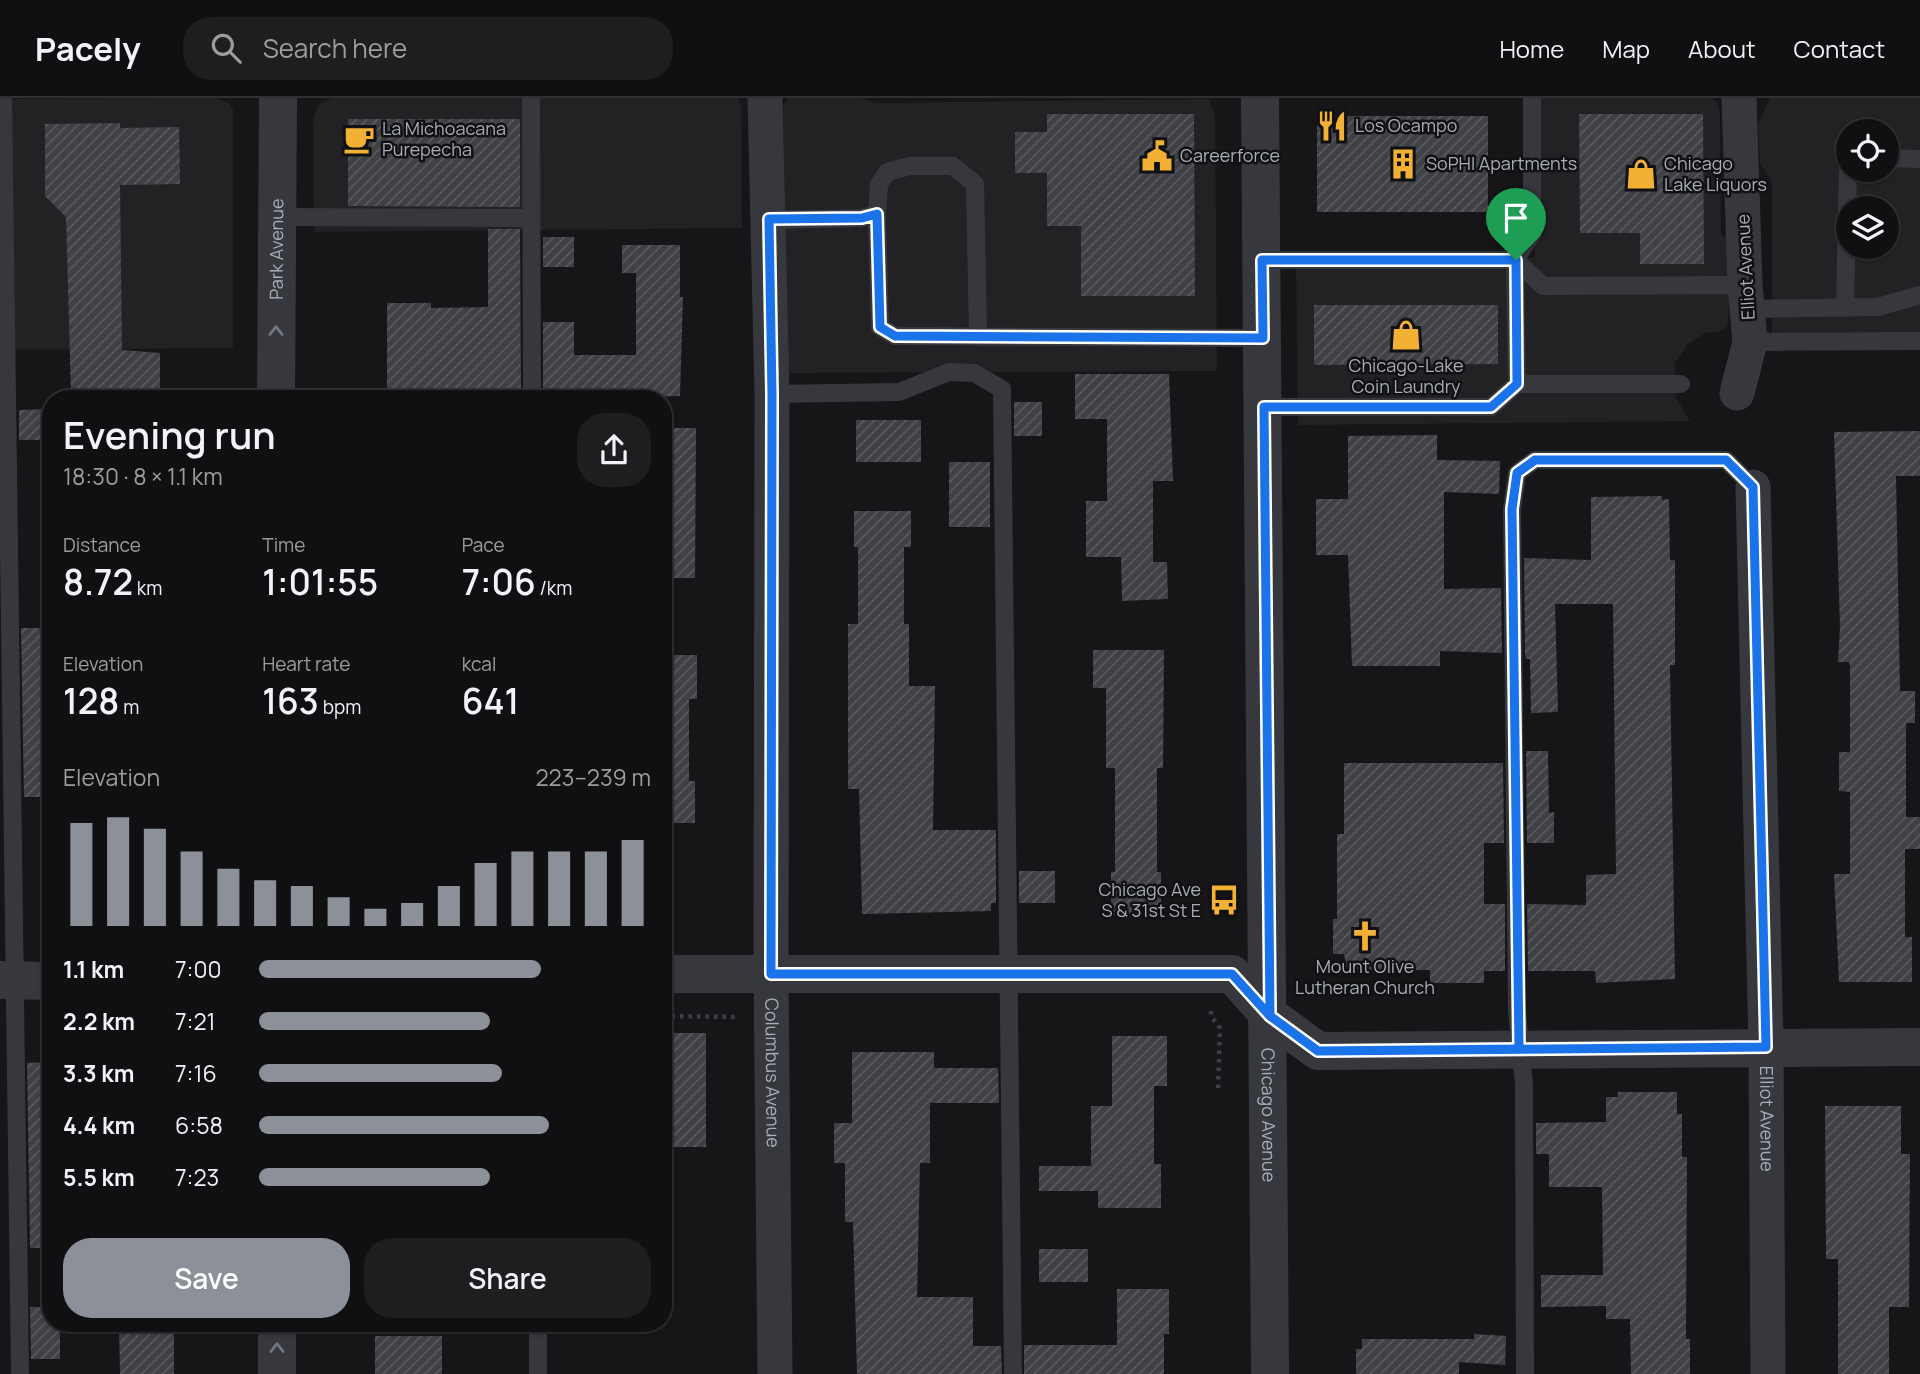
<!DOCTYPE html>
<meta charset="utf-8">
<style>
:root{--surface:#101012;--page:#1e1e20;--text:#f1f3f6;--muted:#9c9d9f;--line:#303032;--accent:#8c9099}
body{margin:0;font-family:Manrope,sans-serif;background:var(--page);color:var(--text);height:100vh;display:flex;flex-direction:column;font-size:26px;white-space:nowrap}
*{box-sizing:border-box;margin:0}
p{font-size:23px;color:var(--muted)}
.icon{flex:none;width:38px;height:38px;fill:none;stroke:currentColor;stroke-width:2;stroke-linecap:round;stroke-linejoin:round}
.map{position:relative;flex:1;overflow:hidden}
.side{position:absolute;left:42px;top:292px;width:630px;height:942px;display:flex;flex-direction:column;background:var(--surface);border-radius:28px;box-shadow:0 2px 5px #0004,0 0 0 2px var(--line)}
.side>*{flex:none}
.fabs{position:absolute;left:1836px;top:21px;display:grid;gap:14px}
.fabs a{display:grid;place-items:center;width:63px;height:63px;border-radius:50%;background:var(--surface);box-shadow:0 2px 5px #0004,0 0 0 2px var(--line);font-size:35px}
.pin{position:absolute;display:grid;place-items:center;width:60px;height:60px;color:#fff;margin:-72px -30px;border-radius:50% 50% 50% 0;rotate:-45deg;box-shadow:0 0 7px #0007}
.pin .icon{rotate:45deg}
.round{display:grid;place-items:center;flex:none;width:74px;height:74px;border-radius:28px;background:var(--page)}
.head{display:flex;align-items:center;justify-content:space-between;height:119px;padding:0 21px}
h1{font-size:38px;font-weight:600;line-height:52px}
.metrics{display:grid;grid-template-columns:repeat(3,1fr);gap:10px;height:119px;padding:7px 21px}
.metrics div{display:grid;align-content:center}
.metrics b{font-size:35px;font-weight:600}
.metrics small{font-size:19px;font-weight:400}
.metrics p{font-size:19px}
.chart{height:196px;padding:14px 21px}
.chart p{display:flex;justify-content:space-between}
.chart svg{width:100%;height:126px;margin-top:7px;stroke:var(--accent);stroke-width:6}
.primary-button{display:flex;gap:14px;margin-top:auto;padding:14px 21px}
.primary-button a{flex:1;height:80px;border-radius:28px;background:var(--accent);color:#fff;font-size:28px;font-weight:600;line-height:80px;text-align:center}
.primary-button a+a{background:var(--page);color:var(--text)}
ul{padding:0 21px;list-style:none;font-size:23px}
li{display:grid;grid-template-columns:112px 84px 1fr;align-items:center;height:52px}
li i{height:18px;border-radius:9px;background:var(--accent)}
header{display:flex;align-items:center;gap:42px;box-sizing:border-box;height:98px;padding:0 35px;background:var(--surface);border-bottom:2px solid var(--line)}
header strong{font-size:33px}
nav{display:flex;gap:38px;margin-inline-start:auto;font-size:24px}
.search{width:490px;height:63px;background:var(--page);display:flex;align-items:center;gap:18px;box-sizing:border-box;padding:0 24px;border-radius:28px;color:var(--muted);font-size:26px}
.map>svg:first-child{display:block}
.built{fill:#222225;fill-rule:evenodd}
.building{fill:url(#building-hatch)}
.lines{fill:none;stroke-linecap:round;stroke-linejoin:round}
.path{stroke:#3d3f44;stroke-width:4.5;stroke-dasharray:3.5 5;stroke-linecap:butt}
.service{stroke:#37383d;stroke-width:18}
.minor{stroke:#37383d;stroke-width:35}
.tertiary{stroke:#37383d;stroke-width:38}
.oneway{stroke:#757881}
.route-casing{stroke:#fff;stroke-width:14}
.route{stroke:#1a73e8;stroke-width:9}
.labels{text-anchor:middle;stroke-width:5;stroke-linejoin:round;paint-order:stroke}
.poi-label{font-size:18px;fill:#a8adb8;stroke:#111113;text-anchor:start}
.street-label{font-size:18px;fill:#a8adb8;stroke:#111113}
</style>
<header>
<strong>Pacely</strong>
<div class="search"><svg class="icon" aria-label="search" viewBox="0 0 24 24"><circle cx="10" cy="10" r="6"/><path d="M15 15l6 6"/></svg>Search here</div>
<nav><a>Home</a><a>Map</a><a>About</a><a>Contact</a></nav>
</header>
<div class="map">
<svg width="1920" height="1276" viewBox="0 0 1920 1276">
<defs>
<pattern id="building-hatch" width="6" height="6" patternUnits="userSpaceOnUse" patternTransform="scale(1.75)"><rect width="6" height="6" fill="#404145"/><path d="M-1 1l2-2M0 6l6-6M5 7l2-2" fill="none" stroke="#595a5e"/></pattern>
</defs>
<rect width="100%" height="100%" fill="#161618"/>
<path class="built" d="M217 0 227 4 233 11V250L3 252 0 1Z
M332 0H738L741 7 742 130 314 134 313 22 318 7Z
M788 0H859L877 5 1208 1 1215 16 1217 273 788 275 783 8Z
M1531 0H1710L1717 4 1720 14 1721 136 1732 146 1728 225 1722 233 1705 235 1688 246 1675 265V298L1690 323 1298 327 1296 159 1535 160Z
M1770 0H1920V237H1772V84L1760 65 1758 27ZM1848 33H1886V72H1848ZM1848 110H1886V149H1848Z"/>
<path class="building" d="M1047 16H1194L1195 198H1081V128H1047V75H1015V34H1047Z
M1579 16H1703L1704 166H1640V135H1580Z
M1317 18H1488V114H1317Z
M348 21H520V109L348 108Z
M120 25V30L179 29 180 86 120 87 122 252 160 255V296H71L66 119 45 98V26Z
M488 131H520L521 301H387V205H431V210L488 209Z
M543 139H574V169H543Z
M622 147H680V199H683L680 298 543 301V224H574V257H636V175H622Z
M1314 207H1498V266L1314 267Z
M1075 276H1169L1173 383H1153V464H1167L1168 501 1122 503 1121 459H1086V403H1107V321H1075Z
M1014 304H1042V338H1014Z
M47 311 48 342H19V312Z
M856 322H921V364H856Z
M663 330H696L695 480H663Z
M1920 333V378H1896L1900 593H1915V625H1906V719H1920V751H1905V839H1912V884H1839L1834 776H1850V694L1839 693V654H1850V568L1849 564H1838L1840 529 1834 334Z
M1437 337V362L1500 363 1499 396 1444 394V491L1501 490 1502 555 1440 553V568H1352L1348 457H1316V401H1348V338Z
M949 364H990V429H949Z
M1662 398V402L1669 401 1670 462H1675V567H1670L1675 881 1596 885 1595 873H1528L1527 806 1586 807V777L1616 776 1613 506H1555L1558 614 1531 615 1530 561H1526L1525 555 1524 460 1591 462V399Z
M854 413H911V449H904V526H909V588H935L933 732H996V805H991V813L862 816 859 691H848V526H858V449H854Z
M21 530H49V699H24Z
M1093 552H1164L1163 670H1157V774H1161V817H1111V774H1115V670H1106V590H1093Z
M663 557H697V601H689V683H695V725H663Z
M1526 653H1548L1549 715 1554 714V745H1527Z
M1344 665H1503L1504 745H1484V806H1505V873H1484V885H1430V872H1347L1344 856H1333V821H1337V736H1344Z
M1019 773H1055V805H1019Z
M663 935H706V1049H663Z
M1112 938H1167V988H1154V1066H1161V1110H1098V1093H1039V1068H1091V1008H1112Z
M852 954H934V970H998L999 1005H930V1065H920L917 1199H973V1248H1001L1002 1276H857L853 1124H845V1065H834V1025H852Z
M51 964V1150H30L27 965Z
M1618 994H1677V1016H1682V1059H1687L1686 1241H1690V1276H1631L1630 1221H1606V1208L1541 1209V1177H1603L1602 1089H1549V1056H1536V1025L1606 1024V999H1618Z
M1825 1008H1901V1056H1910L1909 1209H1889V1276H1838V1161H1826Z
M1039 1151H1088V1184H1039Z
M1117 1191H1169V1236H1164V1276H1024V1247H1117Z
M30 1209H51V1225H60V1261H31Z
M119 1225H174V1276H120Z
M1474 1236 1506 1238 1505 1267 1459 1264V1276H1356V1251H1362V1241H1474Z
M375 1238H442V1276H375Z"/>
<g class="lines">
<path class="path" d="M1211 913V918L1220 930 1218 990
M663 918 739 919"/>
<path class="service" d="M3 0 20 1276
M531 0 532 301
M1532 0V136L1515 162 1543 188 1745 187
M1886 60 1920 61
M877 116 879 87 887 74 910 68H953L975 86 978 239
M277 119 531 120
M769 122 861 120 877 116 880 229 895 238 1263 240
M1262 162H1515L1517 286H1681
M1845 209 1848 72
M1747 211 1878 209 1920 197
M1750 244 1920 243
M772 296 899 294 949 274 974 275 1002 291 1013 1276
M1264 309H1491L1517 286
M538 1225V1276
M1525 1276 1524 987 1517 913 1512 411 1517 375 1535 362H1726L1753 389"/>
<g class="minor">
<path id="s1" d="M765 0 772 296 771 876 775 1276"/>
<path d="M1737 295 1750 244 1745 187 1739 0"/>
<path id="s2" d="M1753 389 1766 949 1768 1276"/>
</g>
<g class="tertiary">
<path id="s3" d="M1260 0 1270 1276"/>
<path id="s4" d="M276 301 278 0"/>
<path d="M663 876H1232L1270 918 1318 953 1920 949"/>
<path d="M0 882 51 883"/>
<path d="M277 1225V1276"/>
</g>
</g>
<defs><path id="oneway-chevron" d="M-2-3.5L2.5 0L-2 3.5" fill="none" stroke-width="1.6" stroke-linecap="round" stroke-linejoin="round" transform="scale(1.75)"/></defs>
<g class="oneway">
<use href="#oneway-chevron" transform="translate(276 233) rotate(-90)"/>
<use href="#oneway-chevron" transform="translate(277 1250) rotate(-90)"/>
</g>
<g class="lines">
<g class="route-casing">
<path id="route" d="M1516 162H1262L1263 240 895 238 880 229 877 116 862 120 769 121 772 296 771 876H1232L1270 918 1318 953 1766 949 1753 389 1726 362H1535L1517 375 1512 411 1519 951 1318 953 1270 918 1264 309H1491L1517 286 1516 162"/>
</g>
<use href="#route" class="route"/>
</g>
<defs>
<g id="restaurant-bare" transform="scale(2.415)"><path d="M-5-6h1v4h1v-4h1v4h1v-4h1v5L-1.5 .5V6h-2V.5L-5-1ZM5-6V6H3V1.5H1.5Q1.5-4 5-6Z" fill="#f2b134" stroke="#111113" stroke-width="2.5" paint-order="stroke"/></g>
<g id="cafe-bare" transform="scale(2.415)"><path d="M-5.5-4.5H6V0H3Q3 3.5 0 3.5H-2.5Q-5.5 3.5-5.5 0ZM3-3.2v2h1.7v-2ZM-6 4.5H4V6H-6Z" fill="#f2b134" stroke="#111113" stroke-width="2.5" paint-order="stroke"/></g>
<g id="civic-bare" transform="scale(2.415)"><path d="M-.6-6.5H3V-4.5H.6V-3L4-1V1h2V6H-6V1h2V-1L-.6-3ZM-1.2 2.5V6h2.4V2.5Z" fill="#f2b134" stroke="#111113" stroke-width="2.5" paint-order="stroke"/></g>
<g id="building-bare" transform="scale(2.415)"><path d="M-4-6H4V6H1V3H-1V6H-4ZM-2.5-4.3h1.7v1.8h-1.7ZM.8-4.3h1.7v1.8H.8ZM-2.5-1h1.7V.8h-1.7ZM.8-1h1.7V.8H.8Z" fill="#f2b134" stroke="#111113" stroke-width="2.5" paint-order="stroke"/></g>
<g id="shop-bare" transform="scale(2.415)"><path d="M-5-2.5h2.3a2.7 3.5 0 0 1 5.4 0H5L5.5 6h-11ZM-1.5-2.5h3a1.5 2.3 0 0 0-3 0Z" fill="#f2b134" stroke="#111113" stroke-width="2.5" paint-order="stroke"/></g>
<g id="bus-bare" transform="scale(2.415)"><path d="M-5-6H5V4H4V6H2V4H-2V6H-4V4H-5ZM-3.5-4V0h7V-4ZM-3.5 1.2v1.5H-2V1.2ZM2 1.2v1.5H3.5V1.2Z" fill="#f2b134" stroke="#111113" stroke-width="2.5" paint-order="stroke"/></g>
<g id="church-bare" transform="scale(2.415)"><path d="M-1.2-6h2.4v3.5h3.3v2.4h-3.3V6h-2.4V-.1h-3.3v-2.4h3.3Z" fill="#f2b134" stroke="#111113" stroke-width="2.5" paint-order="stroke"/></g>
</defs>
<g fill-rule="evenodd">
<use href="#restaurant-bare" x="1332" y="28"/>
<use href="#cafe-bare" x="359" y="41"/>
<use href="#civic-bare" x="1157" y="58"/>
<use href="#building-bare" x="1403" y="66"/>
<use href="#shop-bare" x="1641" y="76"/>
<use href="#shop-bare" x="1406" y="237"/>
<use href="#bus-bare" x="1224" y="802"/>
<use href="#church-bare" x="1365" y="838"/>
</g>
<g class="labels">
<g class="poi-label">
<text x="1355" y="34">Los Ocampo</text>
<text x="382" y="37">La Michoacana<tspan x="382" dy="21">Purepecha</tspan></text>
<text x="1180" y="64">Careerforce</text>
<text x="1426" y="72">SoPHI Apartments</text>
<text x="1664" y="72">Chicago<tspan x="1664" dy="21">Lake Liquors</tspan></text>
<text x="1406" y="274" text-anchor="middle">Chicago-Lake<tspan x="1406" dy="21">Coin Laundry</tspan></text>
<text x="1201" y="798" text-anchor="end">Chicago Ave<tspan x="1201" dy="21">S &amp; 31st St E</tspan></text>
<text x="1365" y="875" text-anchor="middle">Mount Olive<tspan x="1365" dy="21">Lutheran Church</tspan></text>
</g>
<g class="street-label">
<text dy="6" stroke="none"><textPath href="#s4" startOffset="150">Park Avenue</textPath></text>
<text transform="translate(1746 169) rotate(-93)" y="6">Elliot Avenue</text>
<text dy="6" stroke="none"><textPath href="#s1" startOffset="975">Columbus Avenue</textPath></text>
<text dy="6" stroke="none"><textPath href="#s3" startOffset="1017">Chicago Avenue</textPath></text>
<text dy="6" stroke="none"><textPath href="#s2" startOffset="632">Elliot Avenue</textPath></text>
</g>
</g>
</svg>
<div class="fabs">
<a><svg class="icon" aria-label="locate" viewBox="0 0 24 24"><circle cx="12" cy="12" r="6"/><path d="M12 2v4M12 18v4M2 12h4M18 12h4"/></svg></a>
<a><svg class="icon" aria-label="layers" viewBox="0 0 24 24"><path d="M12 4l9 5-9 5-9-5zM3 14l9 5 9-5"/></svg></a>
</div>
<div class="pin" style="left:1516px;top:162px;background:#1e9e55"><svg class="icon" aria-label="arrive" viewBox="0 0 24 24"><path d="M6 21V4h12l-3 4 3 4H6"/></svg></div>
<section class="side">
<div class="head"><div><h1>Evening run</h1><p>18:30 · 8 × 1.1 km</p></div><a class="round"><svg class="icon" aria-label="share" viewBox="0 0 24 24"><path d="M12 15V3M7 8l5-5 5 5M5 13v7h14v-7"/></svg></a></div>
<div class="metrics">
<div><p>Distance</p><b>8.72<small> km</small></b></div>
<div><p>Time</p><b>1:01:55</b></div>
<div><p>Pace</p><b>7:06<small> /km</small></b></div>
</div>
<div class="metrics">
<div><p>Elevation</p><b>128<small> m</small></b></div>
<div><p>Heart rate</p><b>163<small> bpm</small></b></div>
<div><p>kcal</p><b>641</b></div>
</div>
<div class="chart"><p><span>Elevation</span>223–239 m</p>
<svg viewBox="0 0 160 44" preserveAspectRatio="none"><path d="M5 44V8M15 44V6M25 44V10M35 44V18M45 44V24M55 44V28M65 44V30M75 44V34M85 44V38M95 44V36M105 44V30M115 44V22M125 44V18M135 44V18M145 44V18M155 44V14"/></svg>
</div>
<ul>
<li><b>1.1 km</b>7:00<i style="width:72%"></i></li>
<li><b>2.2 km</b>7:21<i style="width:59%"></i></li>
<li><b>3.3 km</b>7:16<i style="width:62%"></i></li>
<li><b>4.4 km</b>6:58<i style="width:74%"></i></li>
<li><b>5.5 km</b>7:23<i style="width:59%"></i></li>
</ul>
<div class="primary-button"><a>Save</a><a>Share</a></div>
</section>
</div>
